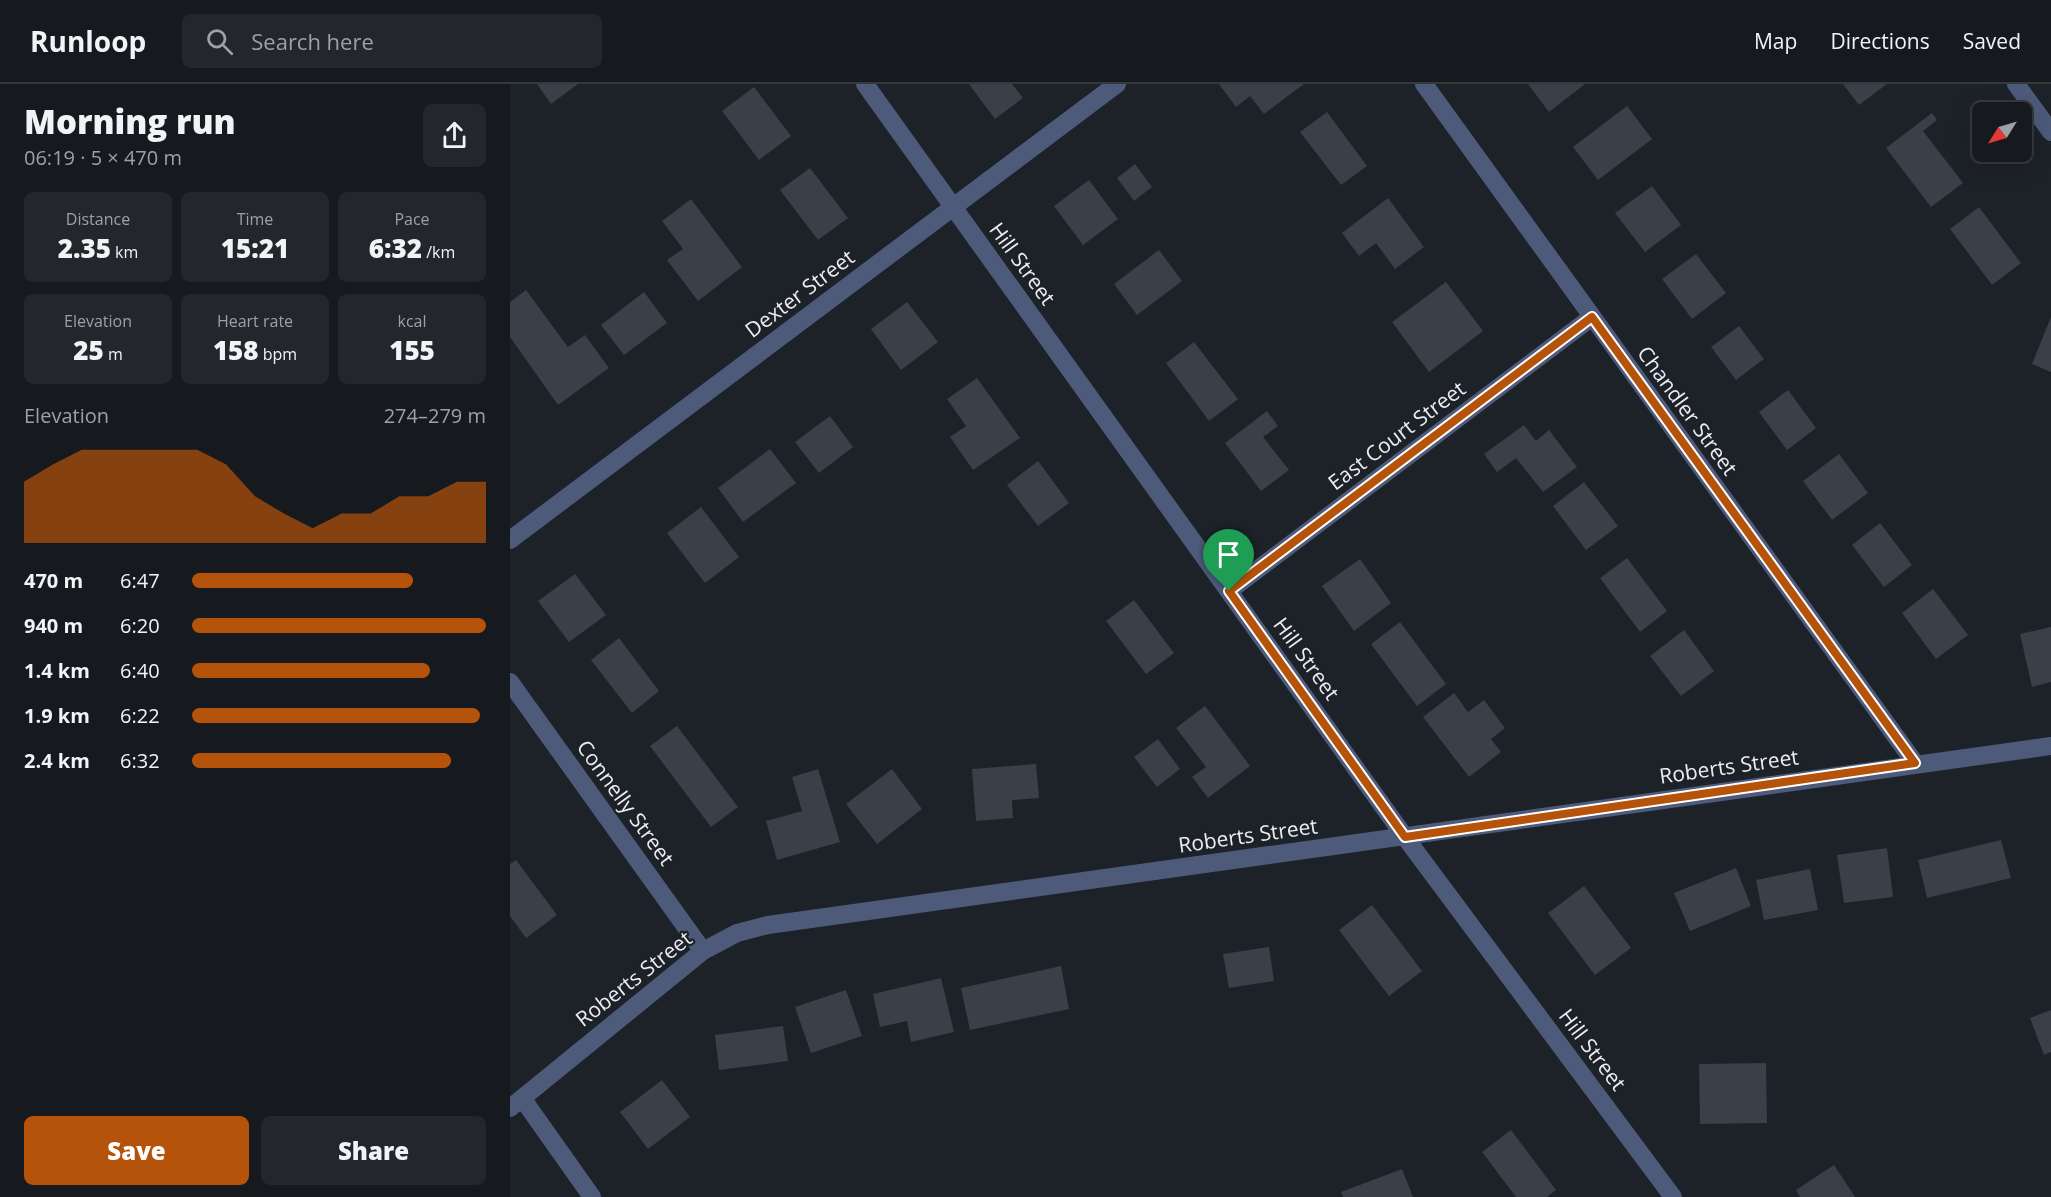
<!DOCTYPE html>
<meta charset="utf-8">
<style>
:root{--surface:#16191e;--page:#23262b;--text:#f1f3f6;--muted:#9ea0a4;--line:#35383c;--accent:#b45309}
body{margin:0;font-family:"Open Sans",sans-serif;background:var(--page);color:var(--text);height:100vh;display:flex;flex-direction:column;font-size:22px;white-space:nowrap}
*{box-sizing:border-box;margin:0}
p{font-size:20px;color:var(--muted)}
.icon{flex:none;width:33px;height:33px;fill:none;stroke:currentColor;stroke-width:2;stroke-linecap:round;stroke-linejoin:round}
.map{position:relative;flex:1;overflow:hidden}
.sheet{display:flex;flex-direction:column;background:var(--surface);width:510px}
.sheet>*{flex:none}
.needle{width:39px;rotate:233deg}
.controls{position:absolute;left:1462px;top:18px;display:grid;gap:12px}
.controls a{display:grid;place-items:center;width:60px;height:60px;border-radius:9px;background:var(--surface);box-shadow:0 6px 24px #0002,0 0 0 2px var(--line);font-size:30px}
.pin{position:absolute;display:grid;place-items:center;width:51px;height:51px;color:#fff;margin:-62px -26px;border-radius:50% 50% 50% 0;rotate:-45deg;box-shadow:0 0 6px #0007}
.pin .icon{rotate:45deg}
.round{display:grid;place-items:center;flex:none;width:63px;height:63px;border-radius:9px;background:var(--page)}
.headline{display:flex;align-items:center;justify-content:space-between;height:102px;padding:0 24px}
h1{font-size:33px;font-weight:800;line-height:45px}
.stats{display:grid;grid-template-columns:repeat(3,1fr);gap:9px;height:102px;padding:6px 24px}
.stats div{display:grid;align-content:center;border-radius:9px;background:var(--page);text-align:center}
.stats b{font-size:26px;font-weight:800}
.stats small{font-size:16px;font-weight:400}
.stats p{font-size:16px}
.chart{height:168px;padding:12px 24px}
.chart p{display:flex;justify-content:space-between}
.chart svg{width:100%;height:108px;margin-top:6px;fill:var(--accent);opacity:.7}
.cta{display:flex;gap:12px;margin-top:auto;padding:12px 24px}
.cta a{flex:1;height:69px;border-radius:9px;background:var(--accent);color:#fff;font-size:24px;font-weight:800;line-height:69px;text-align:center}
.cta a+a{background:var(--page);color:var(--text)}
ul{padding:0 24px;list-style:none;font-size:20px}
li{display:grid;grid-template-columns:96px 72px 1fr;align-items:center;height:45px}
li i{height:15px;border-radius:8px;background:var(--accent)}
header{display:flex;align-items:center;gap:36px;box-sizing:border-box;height:84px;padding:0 30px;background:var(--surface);border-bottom:2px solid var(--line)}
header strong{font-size:28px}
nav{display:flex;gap:33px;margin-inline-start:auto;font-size:21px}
.search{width:420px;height:54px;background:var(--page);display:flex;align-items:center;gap:15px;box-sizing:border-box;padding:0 21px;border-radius:9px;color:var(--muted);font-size:22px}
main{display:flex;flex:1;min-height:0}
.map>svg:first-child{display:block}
.building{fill:#3b3f48}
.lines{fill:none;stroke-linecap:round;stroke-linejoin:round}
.street{stroke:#4d5a7a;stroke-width:18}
.route-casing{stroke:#fff;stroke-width:12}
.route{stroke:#b45309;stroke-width:8}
.labels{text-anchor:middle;stroke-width:4.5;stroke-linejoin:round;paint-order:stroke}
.street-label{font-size:21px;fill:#ebedf3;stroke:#1d2128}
</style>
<header>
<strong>Runloop</strong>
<div class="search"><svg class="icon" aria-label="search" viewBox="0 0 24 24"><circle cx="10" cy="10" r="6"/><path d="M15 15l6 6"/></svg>Search here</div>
<nav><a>Map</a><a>Directions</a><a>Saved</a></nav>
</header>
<main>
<section class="sheet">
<div class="headline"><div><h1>Morning run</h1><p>06:19 · 5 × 470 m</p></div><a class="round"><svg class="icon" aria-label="share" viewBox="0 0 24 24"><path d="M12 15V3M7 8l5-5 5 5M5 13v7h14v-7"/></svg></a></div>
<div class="stats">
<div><p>Distance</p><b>2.35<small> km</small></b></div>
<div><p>Time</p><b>15:21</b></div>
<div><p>Pace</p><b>6:32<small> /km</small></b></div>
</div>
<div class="stats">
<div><p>Elevation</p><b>25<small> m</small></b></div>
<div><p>Heart rate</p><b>158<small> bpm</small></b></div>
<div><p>kcal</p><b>155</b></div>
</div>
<div class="chart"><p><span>Elevation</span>274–279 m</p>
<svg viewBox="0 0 160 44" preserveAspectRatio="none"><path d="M0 44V19L10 12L20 6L30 6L40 6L50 6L60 6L70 12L80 25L90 32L100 38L110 32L120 32L130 25L140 25L150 19L160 19V44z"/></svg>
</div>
<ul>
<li><b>470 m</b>6:47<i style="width:75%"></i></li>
<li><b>940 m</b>6:20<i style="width:100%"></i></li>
<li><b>1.4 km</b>6:40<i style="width:81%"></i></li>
<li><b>1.9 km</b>6:22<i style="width:98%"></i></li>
<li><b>2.4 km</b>6:32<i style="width:88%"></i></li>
</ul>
<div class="cta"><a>Save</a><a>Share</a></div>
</section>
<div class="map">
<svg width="1541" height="1113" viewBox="0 0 1541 1113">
<rect width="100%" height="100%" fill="#1d2128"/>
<path class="building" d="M27 0H68L41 20Z
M459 0H502L513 14 485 35Z
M709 0H794L754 30 740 12 726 23Z
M1018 0H1075L1039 28Z
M1333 0H1377L1349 21Z
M244 3 281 52 249 76 212 27Z
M1117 22 1142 55 1088 96 1063 63Z
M817 28 857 82 831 101 790 48Z
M1422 29 1427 36 1413 47 1453 99 1421 123 1376 64Z
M625 80 642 103 624 117 607 94Z
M300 84 338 134 308 156 270 106Z
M579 96 608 135 573 161 544 122Z
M1142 102 1171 141 1135 168 1105 129Z
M878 114 914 163 885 185 866 159 849 172 832 149Z
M181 115 232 183 188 217 157 176 173 165 152 137Z
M1469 123 1511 179 1482 201 1440 145Z
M649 166 672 197 627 231 604 200Z
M1186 170 1216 209 1182 235 1152 195Z
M936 198 973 247 919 288 882 238Z
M16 206 58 263 75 251 99 284 48 321 0 253V218Z
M134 208 157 239 114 271 91 241Z
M397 218 428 258 391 286 361 245Z
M1541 233V288L1522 280Z
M1229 242 1254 275 1226 296 1201 263Z
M684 258 728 315 699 337 656 279Z
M467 294 510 354 463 386 440 353 456 342 437 315Z
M1278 306 1306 344 1277 366 1249 328Z
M757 327 768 342 753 353 779 386 751 407 715 359Z
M320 332 343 363 309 389 285 358Z
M1014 341 1026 357 1039 346 1067 383 1033 408 1006 374 987 388 974 370Z
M260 365 286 399 233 438 208 404Z
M1329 370 1358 409 1322 436 1293 397Z
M528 377 559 419 528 442 497 401Z
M1074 398 1108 442 1076 466 1043 422Z
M191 423 229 473 195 499 157 449Z
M1370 439 1402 481 1374 503 1342 461Z
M1117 474 1157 527 1130 548 1090 494Z
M850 475 881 519 844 547 812 502Z
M65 490 96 531 59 558 28 517Z
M1423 505 1458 551 1426 575 1392 529Z
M624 516 664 569 636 590 596 537Z
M890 538 936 600 907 622 861 560Z
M1541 543V598L1522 603 1510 550Z
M1174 546 1204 587 1171 612 1140 572Z
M109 554 149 607 122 629 81 576Z
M944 609 958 628 974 616 995 644 981 655 991 668 959 693 913 633Z
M695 622 740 682 698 714 682 693 696 683 666 644Z
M167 642 228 723 201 743 140 662Z
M648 655 670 685 647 703 624 673Z
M526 680 529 714 502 716 503 734 466 737 462 685Z
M308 685 330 758 267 776 256 737 292 727 282 693Z
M382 685 412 725 367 760 336 720Z
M1491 756 1501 794 1417 814 1408 776Z
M1377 764 1383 813 1334 819 1327 771Z
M6 776 47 831 16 854 0 832V780Z
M1226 784 1241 822 1180 847 1164 809Z
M1300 785 1308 826 1254 836 1246 796Z
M1074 802 1121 864 1085 891 1038 829Z
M862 821 912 887 879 912 829 846Z
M759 863 764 897 719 904 713 870Z
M551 882 559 925 460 946 451 904Z
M431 894 444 948 401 958 397 937 370 943 363 910Z
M336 906 352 952 301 969 285 923Z
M1541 926V968L1534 971 1520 934Z
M273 942 278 977 209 986 205 951Z
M1256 979 1257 1039 1190 1040 1189 980Z
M152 996 180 1033 138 1065 110 1028Z
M1001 1046 1046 1106 1037 1113H1006L972 1068Z
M1324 1081 1345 1113H1290L1286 1106Z
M892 1085 903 1113H833L831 1108Z"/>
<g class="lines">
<path class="street" d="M355 0 895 753 1163 1113
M914 0 1405 679
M1506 0 1541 48
M0 456 607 0
M719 507 1082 233
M0 598 193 867
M12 1014 82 1113
M0 1024 193 867 227 849 258 841 1541 662"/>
</g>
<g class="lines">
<g class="route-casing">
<path id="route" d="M1082 233 1405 679 895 753 719 507Z"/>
</g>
<use href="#route" class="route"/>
</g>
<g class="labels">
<g class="street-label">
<text transform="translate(512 180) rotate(54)" y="7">Hill Street</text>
<text transform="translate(290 210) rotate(-37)" y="7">Dexter Street</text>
<text transform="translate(1177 327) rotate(54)" y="7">Chandler Street</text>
<text transform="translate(887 352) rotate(-37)" y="7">East Court Street</text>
<text transform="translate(796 575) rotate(54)" y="7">Hill Street</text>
<text transform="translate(1219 683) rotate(-8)" y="7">Roberts Street</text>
<text transform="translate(115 719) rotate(54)" y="7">Connelly Street</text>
<text transform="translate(738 752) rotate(-8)" y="7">Roberts Street</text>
<text transform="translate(124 895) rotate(-38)" y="7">Roberts Street</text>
<text transform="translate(1082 966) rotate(53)" y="7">Hill Street</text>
</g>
</g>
</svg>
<div class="controls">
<a><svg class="needle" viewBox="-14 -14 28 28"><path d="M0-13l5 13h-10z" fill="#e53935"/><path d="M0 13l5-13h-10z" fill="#9ea0a4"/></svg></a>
</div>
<div class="pin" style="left:719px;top:507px;background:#1e9e55"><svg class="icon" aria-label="arrive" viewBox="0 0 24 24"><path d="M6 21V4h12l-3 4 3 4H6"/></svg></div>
</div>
</main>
